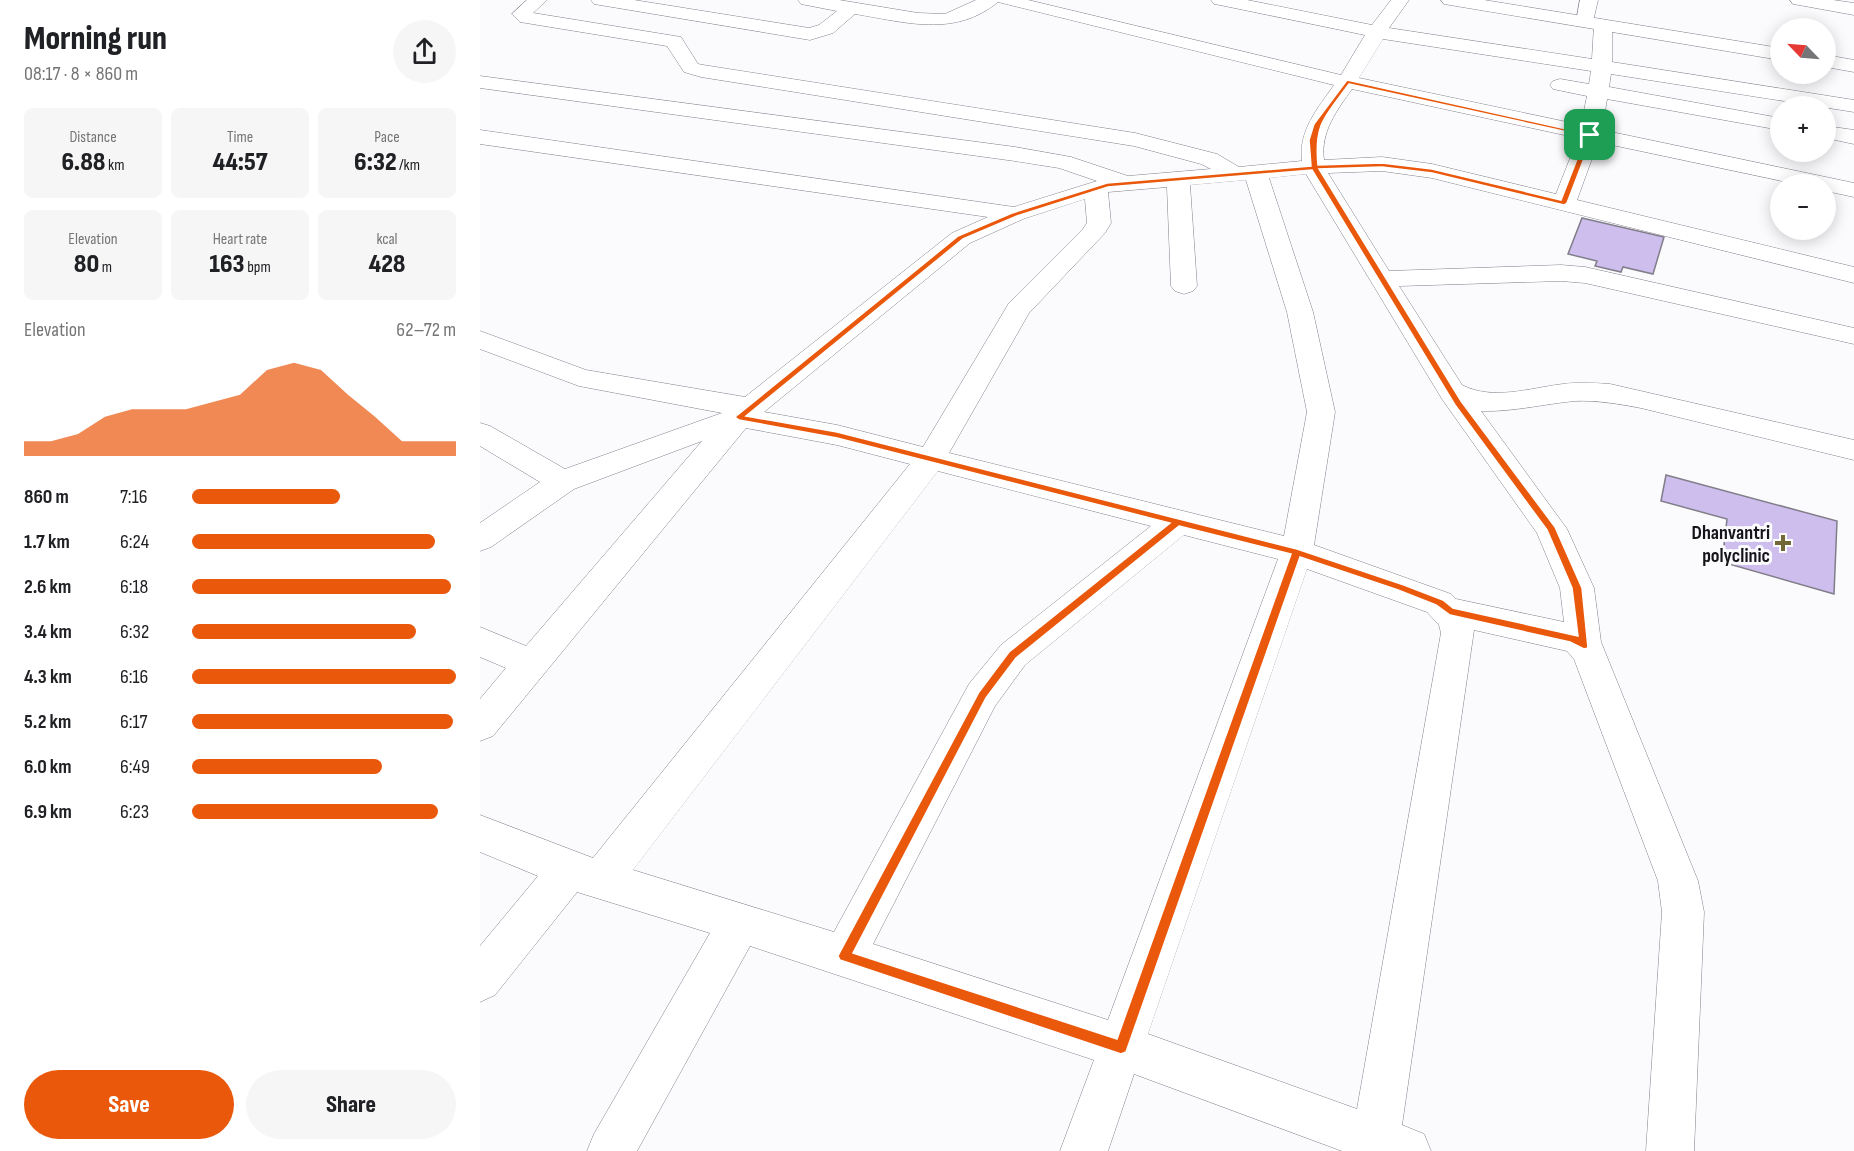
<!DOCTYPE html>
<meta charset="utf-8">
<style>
:root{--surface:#fff;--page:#f6f6f6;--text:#202124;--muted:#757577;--accent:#ea580c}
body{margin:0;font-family:"Sofia Sans Condensed",sans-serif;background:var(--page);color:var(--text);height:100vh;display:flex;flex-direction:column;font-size:22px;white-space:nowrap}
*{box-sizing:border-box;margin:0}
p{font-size:20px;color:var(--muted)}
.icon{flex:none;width:33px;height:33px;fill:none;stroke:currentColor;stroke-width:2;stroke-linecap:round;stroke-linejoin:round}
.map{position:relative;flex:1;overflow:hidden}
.details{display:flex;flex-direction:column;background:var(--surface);width:480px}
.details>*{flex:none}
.needle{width:39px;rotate:295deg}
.tools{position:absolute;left:1290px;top:18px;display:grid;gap:12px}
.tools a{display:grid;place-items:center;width:66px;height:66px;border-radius:50%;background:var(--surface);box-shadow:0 3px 15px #0003;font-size:30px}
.pin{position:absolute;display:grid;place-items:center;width:51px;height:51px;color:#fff;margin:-26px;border-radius:12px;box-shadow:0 3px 9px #0006}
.round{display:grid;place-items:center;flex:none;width:63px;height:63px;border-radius:32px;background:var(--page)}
.overview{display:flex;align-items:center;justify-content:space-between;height:102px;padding:0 24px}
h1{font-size:33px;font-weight:800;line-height:45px}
.figures{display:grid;grid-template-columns:repeat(3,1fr);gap:9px;height:102px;padding:6px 24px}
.figures div{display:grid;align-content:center;border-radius:9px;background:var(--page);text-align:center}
.figures b{font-size:26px;font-weight:800}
.figures small{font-size:16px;font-weight:400}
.figures p{font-size:16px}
.chart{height:168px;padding:12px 24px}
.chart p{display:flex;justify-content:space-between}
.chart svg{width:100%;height:108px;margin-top:6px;fill:var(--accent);opacity:.7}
.button{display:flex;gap:12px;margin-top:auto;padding:12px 24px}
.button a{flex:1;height:69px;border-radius:36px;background:var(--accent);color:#fff;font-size:24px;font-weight:800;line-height:69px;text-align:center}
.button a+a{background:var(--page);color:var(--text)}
ul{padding:0 24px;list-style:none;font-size:20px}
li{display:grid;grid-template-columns:96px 72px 1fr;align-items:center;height:45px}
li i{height:15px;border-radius:8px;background:var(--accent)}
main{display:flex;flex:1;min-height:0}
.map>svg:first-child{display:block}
.building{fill:#cdbeee;stroke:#817d89;stroke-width:1.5}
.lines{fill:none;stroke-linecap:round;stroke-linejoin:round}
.street-casing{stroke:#827f8b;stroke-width:1}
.secondary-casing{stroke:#827f8b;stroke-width:1}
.street{fill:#fff;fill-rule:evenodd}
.secondary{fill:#fff;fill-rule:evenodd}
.route{fill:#ea580c;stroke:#fff;stroke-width:1.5;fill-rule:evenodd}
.poi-dot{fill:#716835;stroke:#fbfbfd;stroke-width:2}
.labels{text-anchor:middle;stroke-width:6;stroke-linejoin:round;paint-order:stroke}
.poi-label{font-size:20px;font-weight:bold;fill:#161419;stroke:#fbfbfd;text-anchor:end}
</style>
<main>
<section class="details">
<div class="overview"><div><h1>Morning run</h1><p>08:17 · 8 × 860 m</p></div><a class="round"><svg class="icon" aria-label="share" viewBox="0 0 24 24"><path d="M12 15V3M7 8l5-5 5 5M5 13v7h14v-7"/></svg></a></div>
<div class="figures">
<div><p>Distance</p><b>6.88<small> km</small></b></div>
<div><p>Time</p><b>44:57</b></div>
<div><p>Pace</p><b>6:32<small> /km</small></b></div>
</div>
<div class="figures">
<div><p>Elevation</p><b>80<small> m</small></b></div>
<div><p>Heart rate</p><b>163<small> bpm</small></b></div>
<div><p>kcal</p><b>428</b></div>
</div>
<div class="chart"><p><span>Elevation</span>62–72 m</p>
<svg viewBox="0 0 160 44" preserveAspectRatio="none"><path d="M0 44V38L10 38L20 35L30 28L40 25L50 25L60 25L70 22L80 19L90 9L100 6L110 9L120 19L130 28L140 38L150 38L160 38V44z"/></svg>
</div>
<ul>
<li><b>860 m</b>7:16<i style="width:56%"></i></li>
<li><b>1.7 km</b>6:24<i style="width:92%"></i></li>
<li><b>2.6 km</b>6:18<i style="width:98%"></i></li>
<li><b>3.4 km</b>6:32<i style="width:85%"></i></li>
<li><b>4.3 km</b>6:16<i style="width:100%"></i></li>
<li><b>5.2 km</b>6:17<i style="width:99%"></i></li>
<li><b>6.0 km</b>6:49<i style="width:72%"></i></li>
<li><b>6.9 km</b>6:23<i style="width:93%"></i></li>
</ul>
<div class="button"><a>Save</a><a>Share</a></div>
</section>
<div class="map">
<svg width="1374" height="1151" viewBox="0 0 1374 1151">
<rect width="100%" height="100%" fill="#fbfbfd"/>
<path class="building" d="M1102 218 1184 237 1173 274 1143 267 1141 272 1115 266 1117 261 1088 254Z
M1186 475 1357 521 1354 594 1242 562 1247 519 1181 501Z"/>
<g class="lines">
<g class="street-casing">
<path id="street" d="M47 0H67L53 13 201 37 218 64 223 65 655 133 737 154 759 167 822 161C818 131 838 108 854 85L518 2C474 38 425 22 375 14L353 33 330 40 114 4 111 0H154L329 28 339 25 357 11 321 4 318 0H359L438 13 465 14 496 0H548L861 75 885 35 740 5 734 4 731 0H767L892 25 911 0H929L909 28 1112 59 1114 25 1116 21H1130L1132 25V62L1374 100V112L1131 74 1129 87 1300 118V130L1127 99 1122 130 1374 183V197L1346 191V184H1316L1118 142 1097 200 1374 267V283L952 178 902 171 848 173 909 271 1081 265 1105 267 1374 328V344L1105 283 1081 281 919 286 982 385C1013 401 1050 388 1083 384 1099 382 1114 383 1130 384L1374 440V460L1161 408C1139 404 1117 400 1095 401 1063 404 1033 412 1001 411L1087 529 1114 588 1121 642 1218 881 1224 912 1214 1151H1166L1182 912 1178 881 1094 659 1087 651 994 630 922 1125 944 1134 951 1151H862L654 1074 628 1151H580L614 1060 270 946 157 1151H107L114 1134 230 933 97 892 15 995 0 1002V946L58 876 0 852V815L113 858 430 464 357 445 266 428 13 736 0 741V699L26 668 0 657V627L46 646 222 441 94 489 11 547 0 551V523L60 482 0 446V423L10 426 85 469 242 413 99 386 0 349V331L106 370 265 397 472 233 508 217 0 144V130L534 207 617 181 579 168 535 161 0 88V76L535 147 591 157 648 176 731 169 721 164 654 146 221 77 204 72 187 46 40 22 32 14ZM903 39 1111 71 1109 84 1080 79 1073 81 1070 85 1073 89 1107 96 1101 125 879 78ZM872 89 1098 138 1076 194 952 164 902 157 844 160C840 132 857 110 872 89ZM826 174 962 399 1057 533 1080 588 1084 622 976 599 971 594 834 545 855 412 833 312 789 178ZM766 180 807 312 827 412 804 536 469 453 549 313 625 233 631 223 628 192 687 187 691 286 695 291 704 294 713 291 717 286 710 185ZM605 199 607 223 603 229 529 303 443 447 357 425 284 412 490 243 543 219ZM458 471 671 526 521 645 489 684 354 932 153 870ZM704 535 798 559 628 1020 393 944 515 706 545 665ZM827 569 947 612 959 625 961 633 877 1109 668 1034Z
M1100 0H1118L1112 26H1098L1096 22Z
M1310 0H1353L1374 3V15L1319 5 1313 4Z
M1346 126 1374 130V144L1346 138Z"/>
</g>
<g class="secondary-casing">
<path id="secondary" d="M961 0H1004L1300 48V60L964 4Z
M1346 55 1374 60V72L1346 67Z"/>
</g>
<use href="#street" class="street"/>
<use href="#secondary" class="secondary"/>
</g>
<path class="route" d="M867 80 1113 135 1087 203 1084 205 952 173 902 167 839 169 981 401 1075 527 1102 588 1108 648 1104 649 1090 642 970 615 956 605 918 590 820 557 646 1052 641 1054 360 960 358 956 360 952 499 692 529 652 690 523 357 438 259 420 255 417 478 236 532 213 627 183 831 166 829 140 834 124ZM869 84 1106 136 1081 200 952 169 902 163 838 165C834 123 845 117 869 84ZM832 170 975 405 1067 530 1092 588 1098 636 973 608 963 600 924 585 817 549 357 432 266 416 483 239 537 216 628 187ZM699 526 811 554 637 1039 373 953 506 698 536 658Z"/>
<path class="poi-dot" d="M1300 534h6v6h6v6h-6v6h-6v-6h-6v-6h6z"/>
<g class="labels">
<g class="poi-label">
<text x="1290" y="539">Dhanvantri<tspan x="1290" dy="23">polyclinic</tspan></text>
</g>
</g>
</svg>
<div class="tools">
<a><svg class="needle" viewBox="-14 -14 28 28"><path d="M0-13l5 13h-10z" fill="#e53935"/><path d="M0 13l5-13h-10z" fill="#757577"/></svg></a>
<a>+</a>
<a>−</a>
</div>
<div class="pin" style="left:1110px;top:135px;background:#1e9e55"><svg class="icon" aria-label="arrive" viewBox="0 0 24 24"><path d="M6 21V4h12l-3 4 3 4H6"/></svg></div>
</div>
</main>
